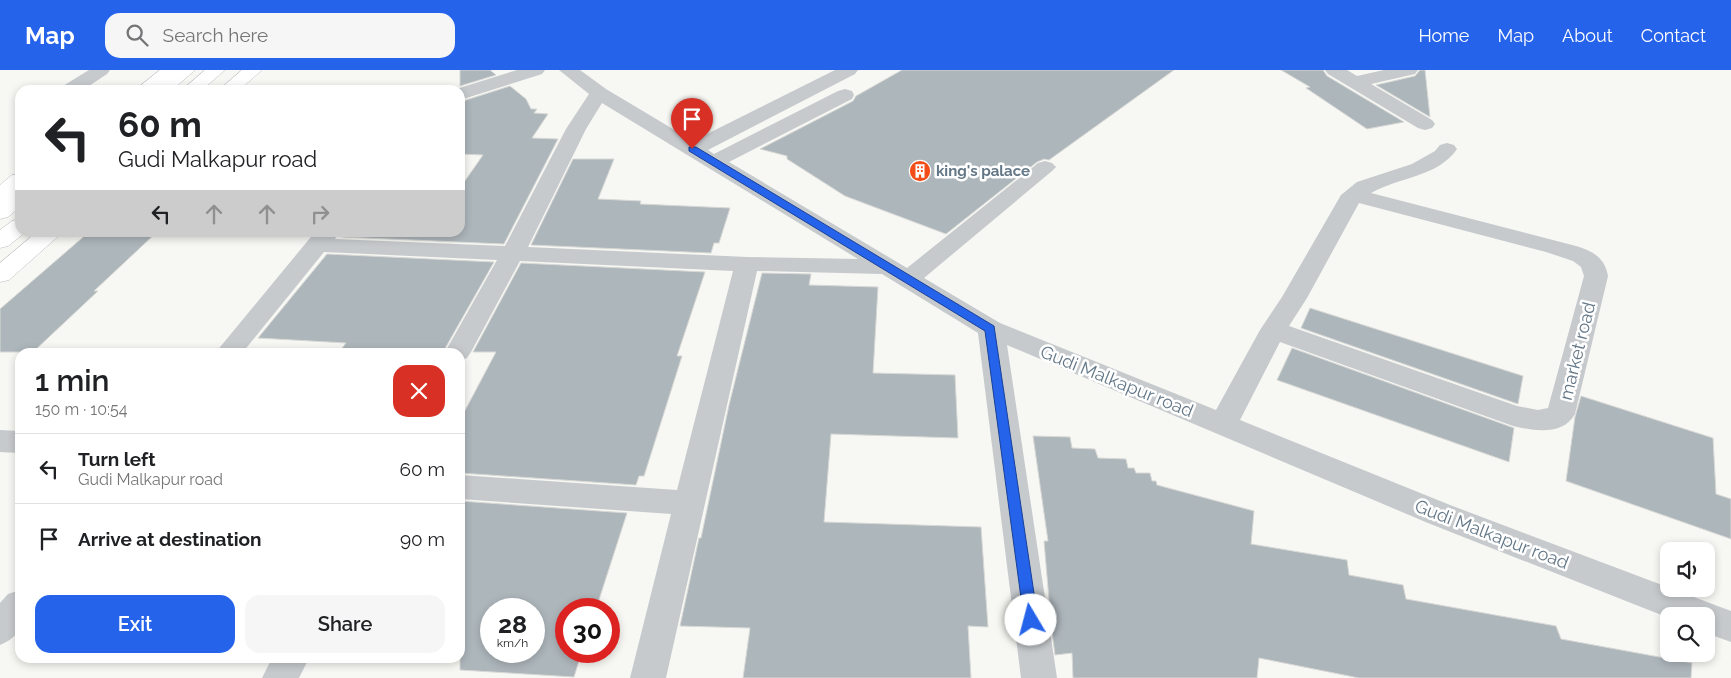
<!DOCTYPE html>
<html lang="en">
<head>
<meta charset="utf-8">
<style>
  :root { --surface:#fff; --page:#f6f6f6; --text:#202124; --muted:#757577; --line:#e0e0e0; --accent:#2563eb }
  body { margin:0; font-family:Raleway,sans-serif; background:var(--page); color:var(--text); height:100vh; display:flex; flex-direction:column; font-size:19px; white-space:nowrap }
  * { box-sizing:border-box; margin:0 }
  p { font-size:16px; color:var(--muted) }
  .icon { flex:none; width:28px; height:28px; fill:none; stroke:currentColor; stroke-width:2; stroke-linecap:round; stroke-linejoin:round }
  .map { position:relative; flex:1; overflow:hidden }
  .details { position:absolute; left:15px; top:278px; width:450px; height:315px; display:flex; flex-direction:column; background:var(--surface); border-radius:15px; box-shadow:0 2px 8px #0003 }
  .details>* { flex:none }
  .hud { position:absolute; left:15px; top:15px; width:450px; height:152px; border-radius:15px; box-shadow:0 2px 8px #0003; background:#fff; color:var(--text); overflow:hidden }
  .tools { position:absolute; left:1660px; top:472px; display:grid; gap:10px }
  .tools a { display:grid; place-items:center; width:55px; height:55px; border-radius:10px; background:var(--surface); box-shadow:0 2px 8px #0003; font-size:25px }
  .speed { position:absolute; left:480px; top:528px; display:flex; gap:10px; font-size:25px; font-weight:700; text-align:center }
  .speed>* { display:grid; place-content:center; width:65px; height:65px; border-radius:50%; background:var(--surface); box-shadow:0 2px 8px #0003; line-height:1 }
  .speed small { font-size:12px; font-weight:400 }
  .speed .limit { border:8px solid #d22; background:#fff; color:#111 }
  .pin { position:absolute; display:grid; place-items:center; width:42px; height:42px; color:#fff; margin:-51px -21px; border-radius:50% 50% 50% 0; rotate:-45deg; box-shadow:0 0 5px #0007 }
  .pin .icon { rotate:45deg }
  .me { position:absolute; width:55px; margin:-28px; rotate:352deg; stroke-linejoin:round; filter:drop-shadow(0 0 4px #0008) }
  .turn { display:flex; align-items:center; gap:18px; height:105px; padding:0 20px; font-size:22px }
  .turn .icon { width:65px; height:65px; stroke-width:2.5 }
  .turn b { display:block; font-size:35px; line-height:42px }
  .lanes { display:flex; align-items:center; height:48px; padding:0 20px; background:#0003; justify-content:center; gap:25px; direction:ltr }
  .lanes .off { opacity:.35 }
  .round { display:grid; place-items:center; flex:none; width:52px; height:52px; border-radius:15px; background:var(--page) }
  .headline { display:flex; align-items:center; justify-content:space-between; height:85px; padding:0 20px }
  h1 { font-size:30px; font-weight:600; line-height:38px }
  .action { display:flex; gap:10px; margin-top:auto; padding:10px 20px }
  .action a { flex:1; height:58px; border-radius:15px; background:var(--accent); color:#fff; font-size:20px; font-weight:600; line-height:58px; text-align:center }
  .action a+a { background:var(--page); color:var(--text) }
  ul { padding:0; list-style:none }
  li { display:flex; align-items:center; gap:15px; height:70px; padding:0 20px; border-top:1px solid var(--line) }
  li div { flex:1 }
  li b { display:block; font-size:19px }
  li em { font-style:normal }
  header { display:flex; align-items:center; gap:30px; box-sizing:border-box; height:70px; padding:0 25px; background:var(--accent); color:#fff }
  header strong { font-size:24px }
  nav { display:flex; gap:28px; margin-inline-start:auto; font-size:18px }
  .search { width:350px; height:45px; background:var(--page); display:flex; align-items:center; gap:12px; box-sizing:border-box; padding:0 18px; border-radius:15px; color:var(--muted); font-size:19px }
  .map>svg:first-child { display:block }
  .building { fill:#adb6bb; stroke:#d8d9d6; fill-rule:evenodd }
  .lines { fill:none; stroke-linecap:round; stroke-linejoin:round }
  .major-casing { stroke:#b9bdc1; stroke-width:1 }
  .highway-casing { stroke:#b8bcbf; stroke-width:1 }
  .minor { fill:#c6cacd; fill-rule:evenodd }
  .major { fill:#fff; fill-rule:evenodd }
  .highway { fill:#fff; fill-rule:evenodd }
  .route { fill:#2563eb; stroke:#184099 }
  .labels { text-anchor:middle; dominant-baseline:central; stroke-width:5; stroke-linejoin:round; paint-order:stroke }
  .far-poi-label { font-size:15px; font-weight:bold; fill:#637787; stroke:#fff; text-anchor:start }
  .street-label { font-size:18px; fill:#637787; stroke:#fff }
</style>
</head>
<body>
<header>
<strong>Map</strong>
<div class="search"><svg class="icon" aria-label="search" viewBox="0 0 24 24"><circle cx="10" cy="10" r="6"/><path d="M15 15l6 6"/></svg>Search here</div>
<nav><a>Home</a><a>Map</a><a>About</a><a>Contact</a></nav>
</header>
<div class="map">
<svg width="1731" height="608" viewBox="0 0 1731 608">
  <rect width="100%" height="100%" fill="#f7f7f3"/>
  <g class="building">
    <polygon points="460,0 490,0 496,5 460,16"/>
    <polygon points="902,0 1174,0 1049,90 1044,89 1037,92 946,164 845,126 787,89 787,86 760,79 853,31 856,26"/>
    <polygon points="1281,0 1323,0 1327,6 1404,52 1367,59 1306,18 1310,17"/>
    <polygon points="1420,0 1425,0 1430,47 1376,15 1415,6"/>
    <polygon points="510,16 526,29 531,39 537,39 534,43 548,44 532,68 558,69 504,174 342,167 346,162 460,162 460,118 483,85 460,84 460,32"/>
    <polygon points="573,89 614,89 598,129 641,131 640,134 730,138 719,173 714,173 711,183 531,175"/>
    <polygon points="89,162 157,162 94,221 98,221 33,282 0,282 0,239"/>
    <polygon points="327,184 494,192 443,282 339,282 346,273 258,268"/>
    <polygon points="521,193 705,202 677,286 682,286 644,406 639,406 636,415 460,403 460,350 496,282 473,282"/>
    <polygon points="762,203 811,204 809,215 878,217 873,303 955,305 958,368 831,364 824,452 981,457 988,557 968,556 971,608 743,608 750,558 680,556 699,468 701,468 729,335"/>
    <polygon points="1310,238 1523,306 1518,334 1301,258"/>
    <polygon points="1292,278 1514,358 1509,392 1277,310"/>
    <polygon points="1581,326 1713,368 1716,424 1731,429 1731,469 1566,411 1575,347"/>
    <polygon points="1033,366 1070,367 1072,378 1095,379 1098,388 1126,389 1128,398 1134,398 1136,403 1150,403 1152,411 1156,411 1157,415 1254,441 1251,474 1347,490 1349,505 1403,515 1406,529 1556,556 1561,569 1692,593 1691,608 1359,608 1259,588 1257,608 1073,608 1072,583 1055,585 1051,553 1044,471 1048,471"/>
    <path d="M 460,431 L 627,443 L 596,539 L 566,539 L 566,581 L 582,581 L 574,607 L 460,600 ZM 491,539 L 534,539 L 534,581 L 491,581 Z"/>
  </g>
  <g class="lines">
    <g class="major-casing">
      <g id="major">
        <polygon points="160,0 181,0 156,20 135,20"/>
        <polygon points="242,0 262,0 239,20 219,20"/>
        <polygon points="20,104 20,120 8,130 0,132 0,115 12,105"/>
        <polygon points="37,162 63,162 9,210 0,212 0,193"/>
      </g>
    </g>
    <g class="highway-casing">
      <g id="highway">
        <polygon points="175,0 195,0 172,20 151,20"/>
        <polygon points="205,0 225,0 202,20 182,20"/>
        <polygon points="20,119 20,137 8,147 0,149 0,131 12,121"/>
        <polygon points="20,149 20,162 26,162 8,176 0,178 0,160 12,151"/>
      </g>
    </g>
    <g class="minor">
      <polygon points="89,0 110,0 107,4 83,20 61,20 63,16"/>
      <polygon points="517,0 545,0 542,4 460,30 460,20 453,20"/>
      <path d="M 559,0 L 580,0 L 606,19 L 693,71 L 835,0 L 858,0 L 855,4 L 708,80 L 714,84 L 838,21 L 845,19 L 852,21 L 854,25 L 852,29 L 729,92 L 907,198 L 1038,93 L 1045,91 L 1052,93 L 1056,97 L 1052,101 L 924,208 L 1000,253 L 1216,340 L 1260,260 L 1282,227 L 1341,125 L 1357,112 L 1412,94 L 1435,81 L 1440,75 L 1447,73 L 1454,75 L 1457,79 C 1438,107 1399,107 1371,123 L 1576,176 C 1593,181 1605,188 1608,206 L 1575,344 C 1563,366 1534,361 1513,356 L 1280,272 L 1240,350 L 1450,435 L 1731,541 L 1731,572 L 1706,563 L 1706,546 L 1669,548 L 1428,453 L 1007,275 L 1057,608 L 1021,608 L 978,263 L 882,204 L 757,201 L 666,608 L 630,608 L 671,444 L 460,429 L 460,405 L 677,420 L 733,201 L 520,191 L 471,282 L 467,288 L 460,290 L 460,282 L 445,282 L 497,190 L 324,182 L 243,282 L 216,282 L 315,162 L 339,162 L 335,169 L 505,176 L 566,59 L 589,24 ZM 602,33 L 858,189 L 747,187 L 528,177 L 586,59 ZM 1359,133 L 1546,182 L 1573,191 L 1581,197 L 1584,206 L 1548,338 L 1538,340 L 1517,336 L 1289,256 L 1307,228 Z"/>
      <polygon points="1325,0 1347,0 1357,6 1384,0 1418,0 1415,4 1371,14 1432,50 1435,54 1432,58 1425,60 1418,58 1328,4"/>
      <polygon points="0,360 20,361 20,383 0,382"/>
      <path d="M 20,520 C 20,546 28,564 0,575 L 0,533 L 8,524 Z"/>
      <polygon points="272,588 309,588 299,608 262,608"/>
    </g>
    <use href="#major" class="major"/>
    <use href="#highway" class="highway"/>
  </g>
  <polygon class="route" points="689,77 696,77 994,256 1038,550 1036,554 1031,556 1026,554 1024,550 985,261 689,81"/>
  <defs>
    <g id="building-disc" transform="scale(1.125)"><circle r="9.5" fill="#f34e18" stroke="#fff"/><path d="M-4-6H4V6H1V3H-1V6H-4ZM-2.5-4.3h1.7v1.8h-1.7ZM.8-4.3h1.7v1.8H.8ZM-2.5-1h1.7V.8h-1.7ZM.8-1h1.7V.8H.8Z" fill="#fff"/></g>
  </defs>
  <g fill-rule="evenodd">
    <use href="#building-disc" x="920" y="101"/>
  </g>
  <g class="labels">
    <g class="far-poi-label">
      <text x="936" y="101">king's palace</text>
    </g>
    <g class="street-label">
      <text transform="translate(1577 281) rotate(-76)">market road</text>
      <text transform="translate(1117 311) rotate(22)">Gudi Malkapur road</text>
      <text transform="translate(1492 464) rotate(21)">Gudi Malkapur road</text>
    </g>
  </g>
</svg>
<div class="tools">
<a><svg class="icon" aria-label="sound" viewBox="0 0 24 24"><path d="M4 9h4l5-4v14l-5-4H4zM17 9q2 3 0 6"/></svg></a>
<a><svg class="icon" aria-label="search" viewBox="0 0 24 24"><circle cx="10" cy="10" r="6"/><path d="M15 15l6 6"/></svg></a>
</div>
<div class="speed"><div>28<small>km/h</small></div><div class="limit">30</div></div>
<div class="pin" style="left:692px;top:79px;background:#d93025"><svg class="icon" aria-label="arrive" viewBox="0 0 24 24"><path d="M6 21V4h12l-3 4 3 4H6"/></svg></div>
<svg class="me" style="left:1031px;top:550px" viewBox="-20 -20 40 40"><circle r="19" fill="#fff"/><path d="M0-13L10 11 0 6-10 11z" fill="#2563eb"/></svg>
<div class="hud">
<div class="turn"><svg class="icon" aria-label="left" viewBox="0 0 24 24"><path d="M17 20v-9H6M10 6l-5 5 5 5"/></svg><div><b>60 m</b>Gudi Malkapur road</div></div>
<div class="lanes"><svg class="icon" aria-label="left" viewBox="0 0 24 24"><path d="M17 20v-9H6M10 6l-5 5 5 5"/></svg><svg class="icon off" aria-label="ahead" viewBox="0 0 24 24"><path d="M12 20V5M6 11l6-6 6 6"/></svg><svg class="icon off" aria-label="ahead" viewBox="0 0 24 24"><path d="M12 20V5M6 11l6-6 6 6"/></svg><svg class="icon off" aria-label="right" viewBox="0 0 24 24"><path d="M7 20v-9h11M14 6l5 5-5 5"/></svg></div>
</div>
<section class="details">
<div class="headline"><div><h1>1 min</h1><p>150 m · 10:54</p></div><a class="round" style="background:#d93025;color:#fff"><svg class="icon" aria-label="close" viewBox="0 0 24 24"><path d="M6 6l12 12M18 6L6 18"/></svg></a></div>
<ul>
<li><svg class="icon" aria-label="left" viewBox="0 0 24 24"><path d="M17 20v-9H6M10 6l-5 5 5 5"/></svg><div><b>Turn left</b><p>Gudi Malkapur road</p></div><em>60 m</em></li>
<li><svg class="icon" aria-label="arrive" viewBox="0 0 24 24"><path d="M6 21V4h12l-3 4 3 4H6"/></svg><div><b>Arrive at destination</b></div><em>90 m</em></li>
</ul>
<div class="action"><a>Exit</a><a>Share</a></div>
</section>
</div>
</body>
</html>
